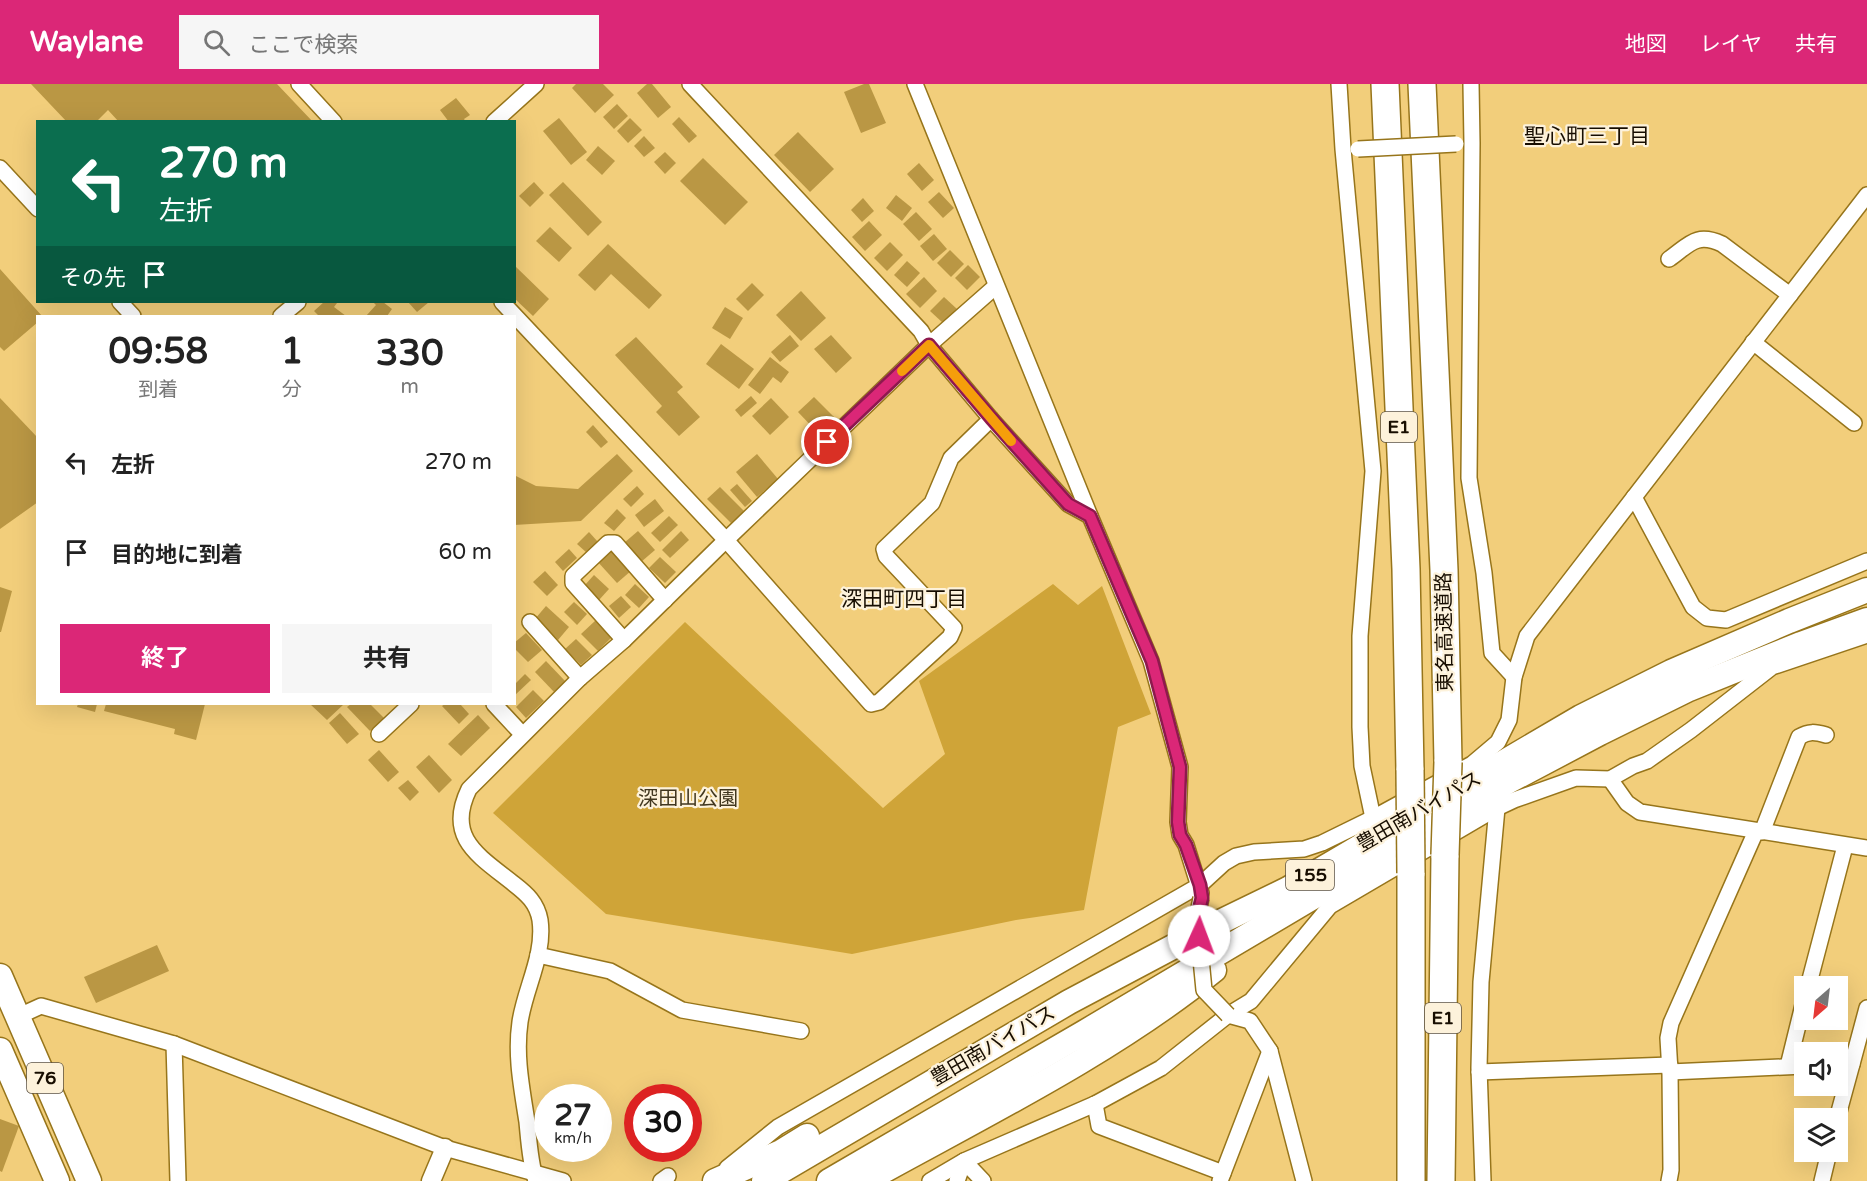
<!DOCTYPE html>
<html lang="ja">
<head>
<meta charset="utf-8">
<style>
  :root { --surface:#fff; --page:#f6f6f6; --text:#222; --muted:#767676; --accent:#db2777 }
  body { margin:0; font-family:"Varela Round","Noto Sans JP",sans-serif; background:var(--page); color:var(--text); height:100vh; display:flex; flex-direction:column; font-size:22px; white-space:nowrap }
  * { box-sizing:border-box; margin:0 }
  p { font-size:20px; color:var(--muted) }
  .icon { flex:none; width:33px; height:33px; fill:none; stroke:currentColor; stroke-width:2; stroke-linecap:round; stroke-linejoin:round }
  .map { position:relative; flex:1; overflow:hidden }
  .side { position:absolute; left:36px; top:231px; width:480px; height:390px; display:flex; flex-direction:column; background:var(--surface); border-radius:0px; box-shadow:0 6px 24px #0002 }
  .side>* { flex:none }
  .hud { position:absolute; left:36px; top:36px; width:480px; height:183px; border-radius:0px; box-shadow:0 6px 24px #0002; background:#0b6e4f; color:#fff; overflow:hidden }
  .needle { width:39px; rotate:208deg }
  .tools { position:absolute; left:1794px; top:892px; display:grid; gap:12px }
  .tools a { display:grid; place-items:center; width:54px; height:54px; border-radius:0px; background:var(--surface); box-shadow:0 6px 24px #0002; font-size:30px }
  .speed { position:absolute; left:534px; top:1000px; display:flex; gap:12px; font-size:30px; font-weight:700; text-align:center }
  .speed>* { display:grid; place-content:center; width:78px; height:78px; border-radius:50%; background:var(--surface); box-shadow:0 6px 24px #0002; line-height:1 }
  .speed small { font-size:15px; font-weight:400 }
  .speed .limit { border:9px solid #d22; background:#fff; color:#111 }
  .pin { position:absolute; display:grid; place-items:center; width:51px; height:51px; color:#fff; margin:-26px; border:3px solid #fff; border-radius:50%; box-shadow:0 2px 6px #0007 }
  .me { position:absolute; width:66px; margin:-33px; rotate:2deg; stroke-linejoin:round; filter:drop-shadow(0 0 4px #0008) }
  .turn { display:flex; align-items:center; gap:21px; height:126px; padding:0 24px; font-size:27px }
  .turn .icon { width:78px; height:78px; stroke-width:2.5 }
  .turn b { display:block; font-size:42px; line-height:51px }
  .then { display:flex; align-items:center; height:57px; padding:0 24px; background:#0003; gap:12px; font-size:22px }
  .eta { display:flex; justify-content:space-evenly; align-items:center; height:102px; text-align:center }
  .eta b { font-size:36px; font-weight:700; line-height:42px }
  .button { display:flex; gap:12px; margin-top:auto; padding:12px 24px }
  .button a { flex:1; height:69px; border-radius:0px; background:var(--accent); color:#fff; font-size:24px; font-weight:700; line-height:69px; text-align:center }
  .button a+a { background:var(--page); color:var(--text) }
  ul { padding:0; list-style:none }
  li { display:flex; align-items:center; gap:18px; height:90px; padding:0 24px }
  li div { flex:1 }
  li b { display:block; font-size:22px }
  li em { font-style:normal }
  header { display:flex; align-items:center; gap:36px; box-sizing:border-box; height:84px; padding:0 30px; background:var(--accent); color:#fff }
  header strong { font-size:28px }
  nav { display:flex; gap:33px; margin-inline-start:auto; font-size:21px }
  .search { width:420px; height:54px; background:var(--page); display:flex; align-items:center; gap:15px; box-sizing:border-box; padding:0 21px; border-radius:0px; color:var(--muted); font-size:22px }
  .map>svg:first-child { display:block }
  .green { fill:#cfa438 }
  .building { fill:#ba9744 }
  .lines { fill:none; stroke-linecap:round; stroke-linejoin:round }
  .minor-casing { stroke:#97751b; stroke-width:18 }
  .tertiary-casing { stroke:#97751b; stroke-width:21 }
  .primary-casing { stroke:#97751b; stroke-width:27 }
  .trunk-casing { stroke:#97751b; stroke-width:27 }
  .motorway-casing { stroke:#97751b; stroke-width:30 }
  .minor { stroke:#fff; stroke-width:15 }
  .tertiary { stroke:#fff; stroke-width:18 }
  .primary { stroke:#fff; stroke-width:24 }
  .trunk { stroke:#fff; stroke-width:24 }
  .motorway { stroke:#fff; stroke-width:27 }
  .minor-bridge-casing { stroke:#97751b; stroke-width:18; stroke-linecap:butt }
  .motorway-bridge-casing { stroke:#97751b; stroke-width:30; stroke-linecap:butt }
  .minor-bridge { stroke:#fff; stroke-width:15 }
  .motorway-bridge { stroke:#fff; stroke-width:27 }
  .route-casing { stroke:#8e194d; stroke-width:15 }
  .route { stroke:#db2777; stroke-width:10 }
  .slow { stroke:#f59e0b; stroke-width:10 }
  .labels { text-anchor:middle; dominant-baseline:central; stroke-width:4.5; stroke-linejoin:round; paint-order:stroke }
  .shield { fill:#fdf2db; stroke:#5c5242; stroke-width:1.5 }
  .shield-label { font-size:18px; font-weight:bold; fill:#170d00 }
  .street-label { font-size:20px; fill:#170d00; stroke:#fdf2db }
  .park-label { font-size:20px; fill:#41371f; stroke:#fdf2db }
  .neighbourhood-label { font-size:21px; fill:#170d00; stroke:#fdf2db }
</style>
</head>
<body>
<header>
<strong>Waylane</strong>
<div class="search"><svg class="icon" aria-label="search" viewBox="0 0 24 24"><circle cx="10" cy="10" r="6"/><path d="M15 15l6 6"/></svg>ここで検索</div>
<nav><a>地図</a><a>レイヤ</a><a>共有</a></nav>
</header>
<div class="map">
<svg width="1867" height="1097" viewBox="0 0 1867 1097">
  <rect width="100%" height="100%" fill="#f2ce7b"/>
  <polygon class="green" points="1053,500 1078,521 1102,502 1151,630 1118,643 1084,826 1016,836 852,870 606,830 493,729 685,538 883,724 945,670 919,597"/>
  <g class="building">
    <polygon points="31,0 277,0 313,38 119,38 108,26 96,38 67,38"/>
    <polygon points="576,0 603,0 614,11 595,29 572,4"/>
    <polygon points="647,0 652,0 671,23 658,34 637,9"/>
    <polygon points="864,0 869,0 886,39 861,49 844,8"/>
    <polygon points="456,14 470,31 464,35 466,38 449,38 440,26"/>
    <polygon points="617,20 628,32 614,45 603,33"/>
    <polygon points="679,33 697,52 689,59 672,40"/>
    <polygon points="559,34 587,68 571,81 543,47"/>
    <polygon points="630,34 642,46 628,59 617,47"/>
    <polygon points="798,48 834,85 810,108 774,71"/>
    <polygon points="644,52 655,64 644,73 634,62"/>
    <polygon points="598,62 615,77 602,91 586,76"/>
    <polygon points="665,68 676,79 665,90 654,78"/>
    <polygon points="703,74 748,118 725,141 680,97"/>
    <polygon points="919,79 934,96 922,107 907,90"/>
    <polygon points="534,98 544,109 530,123 519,112"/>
    <polygon points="563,98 602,138 588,152 549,111"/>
    <polygon points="939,108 954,124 943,134 928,118"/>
    <polygon points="896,111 912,124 902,137 886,124"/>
    <polygon points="863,114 874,127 862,138 851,126"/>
    <polygon points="916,128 932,145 919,157 903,140"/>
    <polygon points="869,137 882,151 865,167 852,153"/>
    <polygon points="550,143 572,164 559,178 536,157"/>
    <polygon points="934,150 947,165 933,177 920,162"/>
    <polygon points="890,158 903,171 887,187 874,174"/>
    <polygon points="608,160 662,211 649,225 611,190 595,207 578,191"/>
    <polygon points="950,166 964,180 951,193 937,179"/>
    <polygon points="907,177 920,189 907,203 894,191"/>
    <polygon points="514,181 549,215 533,232 514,214"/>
    <polygon points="968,181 980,193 967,206 955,194"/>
    <polygon points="0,185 42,232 38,232 38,238 4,267 0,263"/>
    <polygon points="924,193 937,207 920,224 906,210"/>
    <polygon points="752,199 764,211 748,227 736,215"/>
    <polygon points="801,207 826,234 801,257 776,231"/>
    <polygon points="944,213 957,225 943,239 930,227"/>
    <polygon points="324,218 335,218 337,219 334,223 346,232 319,232 314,227"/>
    <polygon points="373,218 383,218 392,225 387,232 366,232 376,221"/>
    <polygon points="408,218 429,218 417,228"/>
    <polygon points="725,223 743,234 730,255 712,244"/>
    <polygon points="790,251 799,262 780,278 771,268"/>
    <polygon points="831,251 852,274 836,289 814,265"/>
    <polygon points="636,253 683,303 677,308 700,333 679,352 656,328 662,322 615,271"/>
    <polygon points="721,260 754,285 739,305 706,280"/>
    <polygon points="770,273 789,288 781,299 773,293 760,310 748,301"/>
    <polygon points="751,312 757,319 741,333 735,326"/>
    <polygon points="814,313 834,333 818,349 798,328"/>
    <polygon points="0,314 38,354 38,418 0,445"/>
    <polygon points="771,314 789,333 770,351 752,332"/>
    <polygon points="593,341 608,358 601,364 586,348"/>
    <polygon points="617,370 633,387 581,437 514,441 514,391 536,402 578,405"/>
    <polygon points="757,370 778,395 757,413 736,388"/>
    <polygon points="737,400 752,417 745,423 730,406"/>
    <polygon points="637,402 644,410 631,423 623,415"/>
    <polygon points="720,403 744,427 731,439 707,415"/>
    <polygon points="655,415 664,427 644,443 635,431"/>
    <polygon points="617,425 626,434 614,447 604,439"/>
    <polygon points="669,432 678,441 660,458 651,449"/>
    <polygon points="638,447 655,466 641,478 624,459"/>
    <polygon points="681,447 689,456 670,474 662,466"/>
    <polygon points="589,448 598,458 587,469 577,460"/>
    <polygon points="611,464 632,486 617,499 597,477"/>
    <polygon points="569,465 577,474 563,487 555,478"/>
    <polygon points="660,473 676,488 665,499 649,484"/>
    <polygon points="545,487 558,501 547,512 533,498"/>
    <polygon points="594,491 609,505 599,516 584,502"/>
    <polygon points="635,500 649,513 639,524 625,511"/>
    <polygon points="0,503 12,507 1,548 0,548"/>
    <polygon points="621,512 631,523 619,534 609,522"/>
    <polygon points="574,518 587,530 577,541 564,528"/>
    <polygon points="546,522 569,543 558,556 535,535"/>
    <polygon points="596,536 612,553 598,567 581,550"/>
    <polygon points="526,549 542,566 528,578 514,564 514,559"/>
    <polygon points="576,555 592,571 581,581 565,565"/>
    <polygon points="546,577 566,598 555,609 535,588"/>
    <polygon points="525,590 531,596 514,612 514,601"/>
    <polygon points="533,606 544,617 526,634 516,623"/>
    <polygon points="78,620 97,620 95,628 77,623"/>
    <polygon points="106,620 205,620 196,656 174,650 175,645 104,627"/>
    <polygon points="310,620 344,620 327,636"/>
    <polygon points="351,620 370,620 384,634 370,647 347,623"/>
    <polygon points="445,620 460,620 469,630 459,640 442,622"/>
    <polygon points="340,629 359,650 347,660 329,639"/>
    <polygon points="478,631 490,644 461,672 448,660"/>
    <polygon points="379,666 399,688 388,698 368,676"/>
    <polygon points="429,671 452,696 439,709 416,683"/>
    <polygon points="408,696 419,708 410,717 398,704"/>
    <polygon points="157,861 169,887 96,919 84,893"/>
    <polygon points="0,1035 19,1042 2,1088 0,1087"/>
  </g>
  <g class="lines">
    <g class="minor-casing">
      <g id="minor">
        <polyline points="299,0 334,38"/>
        <polyline points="690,0 921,247 929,261 991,335 1068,420 1090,432"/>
        <polyline points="915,0 1090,432 1151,577 1180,683 1178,738 1180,751 1186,761 1201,809"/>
        <polyline points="1339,0 1343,65 1373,387 1360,552 1360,643 1362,682 1373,734"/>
        <polyline points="1471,0 1472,59 1469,394 1484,489 1492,569 1514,593"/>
        <polyline points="494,38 536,0"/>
        <polyline points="0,84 38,125"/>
        <path d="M 1669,175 C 1689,161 1696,148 1722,160 L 1790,211"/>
        <polyline points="120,218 133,232"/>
        <polyline points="502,218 726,456 871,620 879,618 950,553 954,544 886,472 884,465 932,419 951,374 991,335"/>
        <polyline points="281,232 298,218"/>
        <polyline points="1753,258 1854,339"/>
        <polyline points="1634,413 1693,523 1707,534 1726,536 1867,477"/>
        <polyline points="530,538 580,594"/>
        <polyline points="624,556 573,499 573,492 608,459 615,459 665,516"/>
        <polyline points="494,620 522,650"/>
        <polyline points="379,650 411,620"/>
        <polyline points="1610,695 1627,719 1640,728 1867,764"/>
        <path d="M 1762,748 L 1799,653 C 1809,647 1815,648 1826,651"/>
        <polyline points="538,871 610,887 682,926 801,947"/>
        <polyline points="1808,903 1845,762"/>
        <polyline points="1228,931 1250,937 1270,967 1304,1097"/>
        <polyline points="19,932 41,922 174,960 445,1064 563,1097"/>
        <polyline points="174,960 178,1097"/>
        <polyline points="1838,981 1852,980 1867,924"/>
        <polyline points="1788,982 1804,917"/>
        <polyline points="1479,988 1670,981"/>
        <polyline points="1670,988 1804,982"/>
        <polyline points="1095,1020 1099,1042 1223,1089"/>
        <polyline points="1837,1035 1852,980"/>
        <polyline points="727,1084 778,1043 1200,801 1224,779 1236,772 1254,768 1304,765 1322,759 1373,734 1472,680 1498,658 1509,636 1514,593 1527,552 1867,111"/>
        <path d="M 536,1097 C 530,1078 529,1058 527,1038 C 522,1005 515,972 520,938 C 525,904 545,871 540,836 C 537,819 527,810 514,800 C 479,772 445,754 469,705 L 580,594 L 624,556 L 726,456 L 929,261 L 996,202"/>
        <polyline points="661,1097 668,1092"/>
        <polyline points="930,1097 964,1077 1095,1020 1161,984 1228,931 1251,917 1330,822 1497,724 1514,716 1576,694 1610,695 1633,682 1647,677 1691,646 1772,583 1867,551"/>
        <polyline points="957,1097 964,1077 983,1097"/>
        <polyline points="1220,1097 1270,967"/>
        <polyline points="1483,1097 1479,984 1481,898 1497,724"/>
        <polyline points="1669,1097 1671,1086 1670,988 1668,954 1671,939 1756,747"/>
        <polyline points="1822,1097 1829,1068"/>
      </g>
    </g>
    <g class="tertiary-casing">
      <polyline id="tertiary" points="431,1097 445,1064"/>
    </g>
    <g class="primary-casing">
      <g id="primary">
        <polyline points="0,892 89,1097"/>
        <polyline points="0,966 57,1097"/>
      </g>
    </g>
    <g class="trunk-casing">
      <g id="trunk">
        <polyline points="715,1097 781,1068 807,1052"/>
        <polyline points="764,1097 1069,918 1216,840 1288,805 1581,633 1671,588 1789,537 1867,506"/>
        <polyline points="829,1097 1085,948 1509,697 1600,649 1689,605 1801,560 1867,536"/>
        <path d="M 865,1097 C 982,1032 1110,970 1214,886"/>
      </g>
    </g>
    <g class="motorway-casing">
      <g id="motorway">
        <polyline points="1385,0 1406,485 1410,686"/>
        <polyline points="1422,0 1444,486 1448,678"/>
        <polyline points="1411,1097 1411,789"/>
        <polyline points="1441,1097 1445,771"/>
      </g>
    </g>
    <use href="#minor" class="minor"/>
    <use href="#tertiary" class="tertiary"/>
    <use href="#primary" class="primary"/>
    <use href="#trunk" class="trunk"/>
    <use href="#motorway" class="motorway"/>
    <g class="minor-bridge-casing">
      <g id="minor-bridge">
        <polyline points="1358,65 1456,60"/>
        <polyline points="1201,814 1197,834 1204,906 1228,931"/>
      </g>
    </g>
    <g class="motorway-bridge-casing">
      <g id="motorway-bridge">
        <polyline points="1410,686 1411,789"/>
        <polyline points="1445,771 1448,678"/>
      </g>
    </g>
    <use href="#minor-bridge" class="minor-bridge"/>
    <use href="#motorway-bridge" class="motorway-bridge"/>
  </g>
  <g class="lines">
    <g class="route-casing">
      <polyline id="route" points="827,358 929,261 991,334 1068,420 1090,432 1152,577 1180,683 1178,738 1180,751 1186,761 1200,801 1202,814 1197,834 1199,852"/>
    </g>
    <use href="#route" class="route"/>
    <polyline class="slow" points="902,287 929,261 1011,357"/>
  </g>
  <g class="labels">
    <g class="shield">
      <rect x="1381" y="328" width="36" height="30" rx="4.5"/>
      <rect x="1286" y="776" width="48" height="30" rx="4.5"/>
      <rect x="1425" y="919" width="36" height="30" rx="4.5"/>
      <rect x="27" y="979" width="36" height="30" rx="4.5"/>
    </g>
    <g class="shield-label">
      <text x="1399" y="343">E1</text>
      <text x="1310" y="791">155</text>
      <text x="1443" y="934">E1</text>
      <text x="45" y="994">76</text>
    </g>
    <g class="street-label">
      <text transform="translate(1445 548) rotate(-91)">東名高速道路</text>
      <text transform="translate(1419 728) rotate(-30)">豊田南バイパス</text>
      <text transform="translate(993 962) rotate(-30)">豊田南バイパス</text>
    </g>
    <g class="park-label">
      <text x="688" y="715">深田山公園</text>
    </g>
    <g class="neighbourhood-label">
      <text x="1587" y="52">聖心町三丁目</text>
      <text x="904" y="515">深田町四丁目</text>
    </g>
  </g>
</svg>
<div class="tools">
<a><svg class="needle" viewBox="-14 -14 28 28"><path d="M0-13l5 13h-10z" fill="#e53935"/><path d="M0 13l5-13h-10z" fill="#767676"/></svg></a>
<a><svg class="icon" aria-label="sound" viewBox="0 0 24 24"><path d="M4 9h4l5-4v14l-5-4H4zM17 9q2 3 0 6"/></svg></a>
<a><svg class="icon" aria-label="layers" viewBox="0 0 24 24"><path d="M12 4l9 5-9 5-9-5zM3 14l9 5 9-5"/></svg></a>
</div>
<div class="speed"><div>27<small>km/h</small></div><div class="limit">30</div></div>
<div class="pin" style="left:827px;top:358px;background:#d93025"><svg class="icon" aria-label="arrive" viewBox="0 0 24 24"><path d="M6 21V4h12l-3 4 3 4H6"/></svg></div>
<svg class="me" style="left:1199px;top:852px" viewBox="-20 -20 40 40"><circle r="19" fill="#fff"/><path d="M0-13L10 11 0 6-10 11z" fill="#db2777"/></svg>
<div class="hud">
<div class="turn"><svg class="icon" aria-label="left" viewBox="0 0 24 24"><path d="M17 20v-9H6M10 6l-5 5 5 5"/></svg><div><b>270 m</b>左折</div></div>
<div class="then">その先<svg class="icon" aria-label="arrive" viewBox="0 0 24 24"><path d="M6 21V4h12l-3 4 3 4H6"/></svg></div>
</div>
<section class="side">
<div class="eta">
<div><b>09:58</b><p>到着</p></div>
<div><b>1</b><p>分</p></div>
<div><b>330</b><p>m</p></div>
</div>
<ul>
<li><svg class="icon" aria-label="left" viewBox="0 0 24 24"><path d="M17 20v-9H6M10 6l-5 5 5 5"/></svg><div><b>左折</b></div><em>270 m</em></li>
<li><svg class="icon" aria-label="arrive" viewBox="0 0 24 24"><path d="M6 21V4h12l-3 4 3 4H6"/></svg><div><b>目的地に到着</b></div><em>60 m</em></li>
</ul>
<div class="button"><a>終了</a><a>共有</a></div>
</section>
</div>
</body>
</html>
